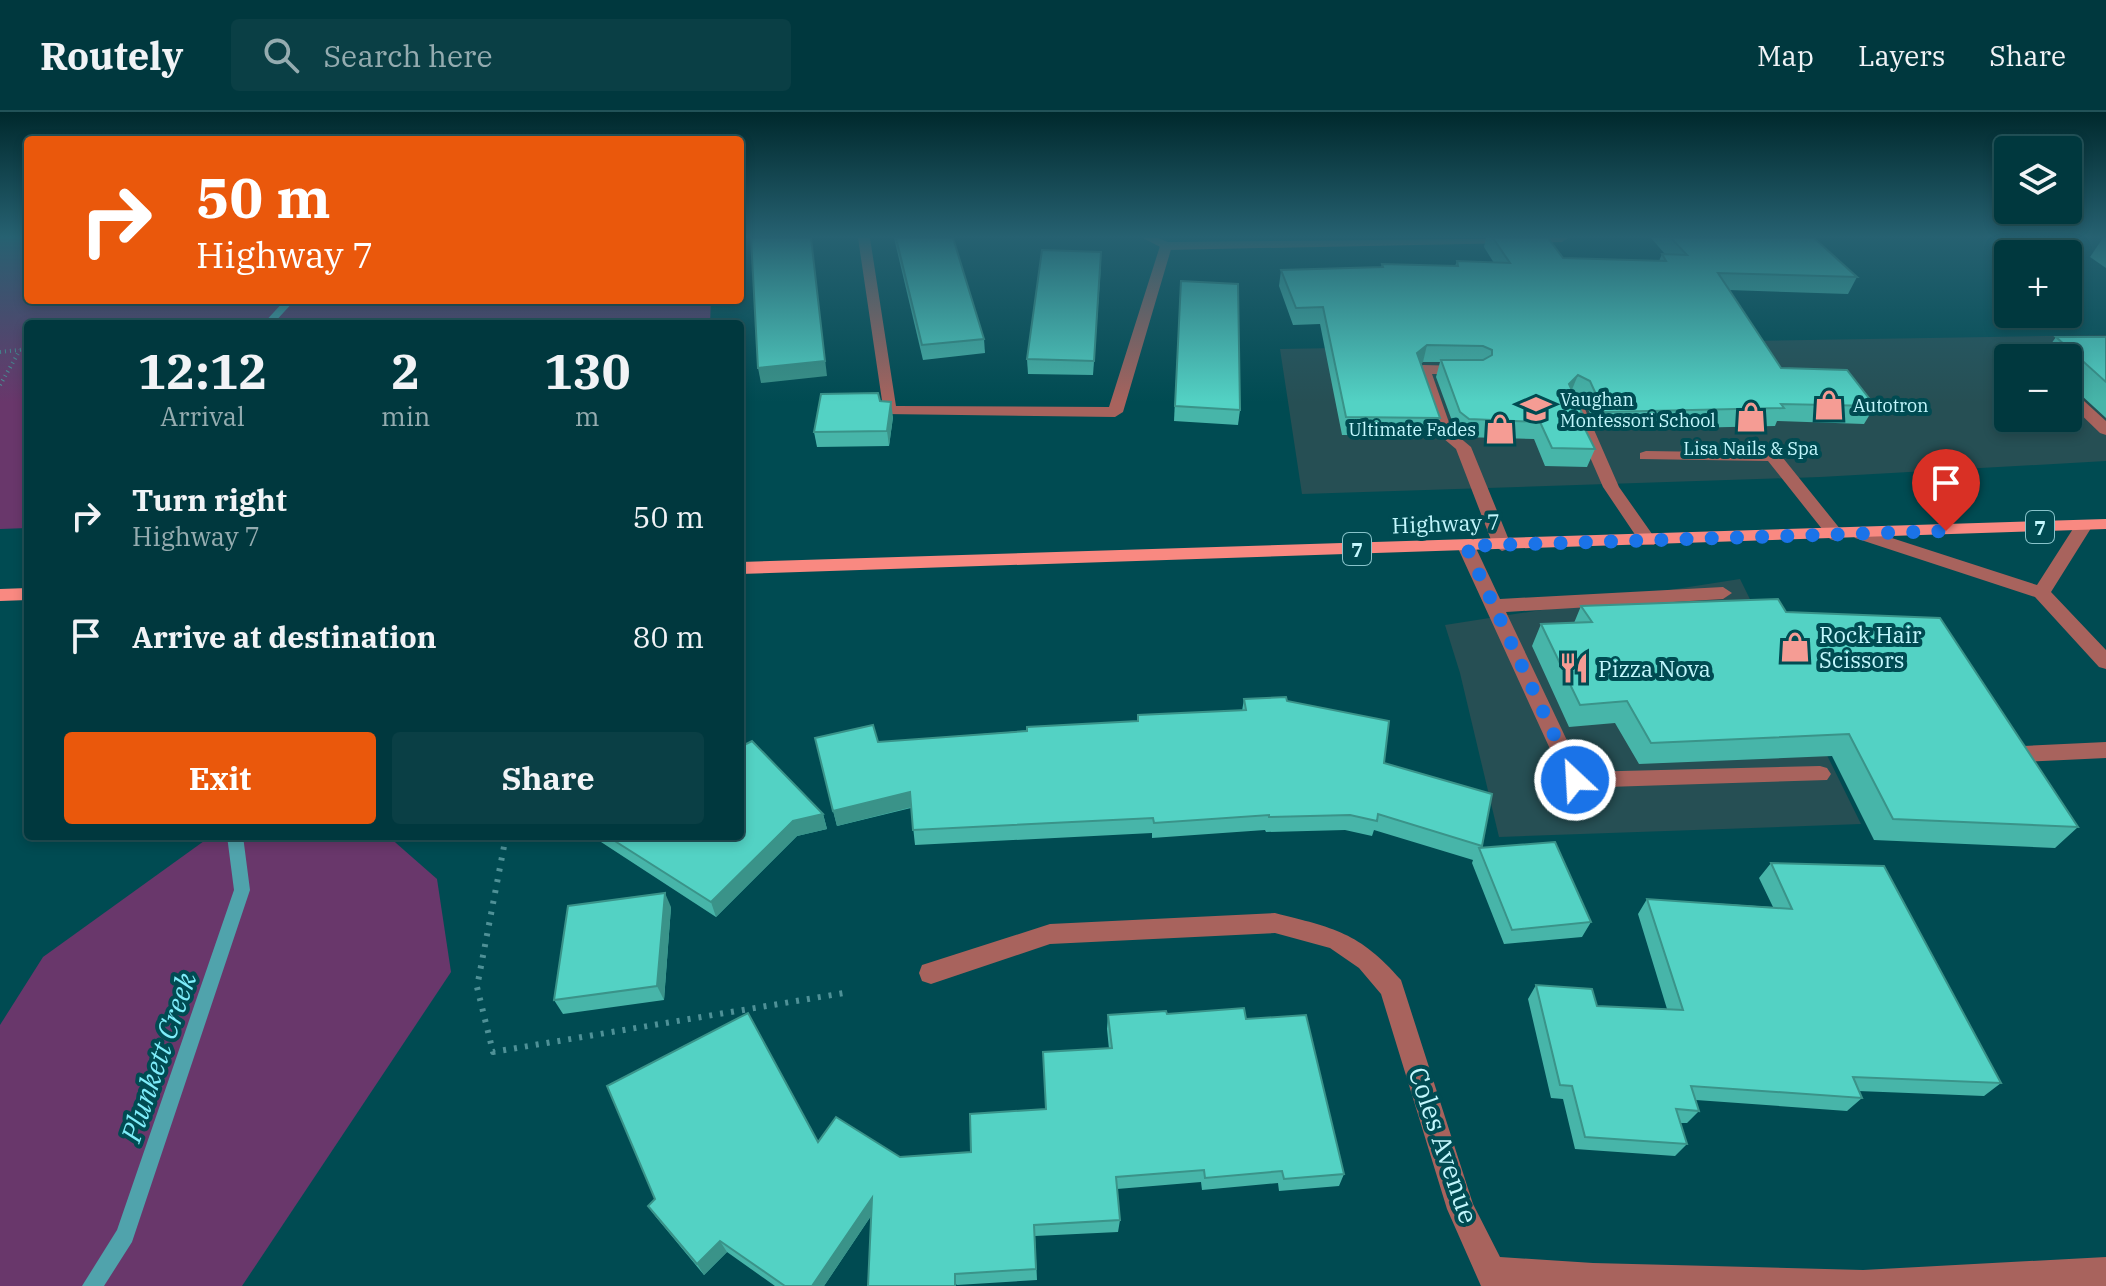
<!DOCTYPE html>
<html lang="en">
<head>
<meta charset="utf-8">
<style>
  :root { --surface:#00383e; --page:#0a3f45; --text:#f1f3f6; --muted:#95acb0; --line:#225258; --accent:#ea580c }
  body { margin:0; font-family:"IBM Plex Serif",serif; background:var(--page); color:var(--text); height:100vh; display:flex; flex-direction:column; font-size:30px; white-space:nowrap }
  * { box-sizing:border-box; margin:0 }
  p { font-size:26px; color:var(--muted) }
  .icon { flex:none; width:44px; height:44px; fill:none; stroke:currentColor; stroke-width:2; stroke-linecap:round; stroke-linejoin:round }
  .map { position:relative; flex:1; overflow:hidden }
  .sheet { position:absolute; left:24px; top:208px; width:720px; height:520px; display:flex; flex-direction:column; background:var(--surface); border-radius:8px; box-shadow:0 4px 12px #0003,0 0 0 2px var(--line) }
  .sheet>* { flex:none }
  .banner { position:absolute; left:24px; top:24px; width:720px; height:168px; border-radius:8px; box-shadow:0 4px 12px #0003,0 0 0 2px var(--line); background:#ea580c; color:#fff; overflow:hidden }
  .fabs { position:absolute; left:1994px; top:24px; display:grid; gap:16px }
  .fabs a { display:grid; place-items:center; width:88px; height:88px; border-radius:8px; background:var(--surface); box-shadow:0 4px 12px #0003,0 0 0 2px var(--line); font-size:40px }
  .pin { position:absolute; display:grid; place-items:center; width:68px; height:68px; color:#fff; margin:-82px -34px; border-radius:50% 50% 50% 0; rotate:-45deg; box-shadow:0 0 8px #0007 }
  .pin .icon { rotate:45deg }
  .me { position:absolute; width:88px; margin:-44px; rotate:335deg; stroke-linejoin:round; filter:drop-shadow(0 0 6px #0008) }
  .turn { display:flex; align-items:center; gap:28px; height:168px; padding:0 40px; font-size:36px }
  .turn .icon { width:104px; height:104px; stroke-width:2.5 }
  .turn b { display:block; font-size:56px; line-height:68px }
  .eta { display:flex; justify-content:space-evenly; align-items:center; height:136px; text-align:center }
  .eta b { font-size:48px; font-weight:700; line-height:56px }
  .primary-button { display:flex; gap:16px; margin-top:auto; padding:16px 40px }
  .primary-button a { flex:1; height:92px; border-radius:8px; background:var(--accent); color:#fff; font-size:32px; font-weight:700; line-height:92px; text-align:center }
  .primary-button a+a { background:var(--page); color:var(--text) }
  ul { padding:0; list-style:none }
  li { display:flex; align-items:center; gap:24px; height:120px; padding:0 40px }
  li div { flex:1 }
  li b { display:block; font-size:30px }
  li em { font-style:normal }
  header { display:flex; align-items:center; gap:48px; box-sizing:border-box; height:112px; padding:0 40px; background:var(--surface); border-bottom:2px solid var(--line) }
  header strong { font-size:38px }
  nav { display:flex; gap:44px; margin-inline-start:auto; font-size:28px }
  .search { width:560px; height:72px; background:var(--page); display:flex; align-items:center; gap:20px; box-sizing:border-box; padding:0 28px; border-radius:8px; color:var(--muted); font-size:30px }
  .map>svg:first-child { display:block }
  .built { fill:#264f54; fill-rule:evenodd }
  .green { fill:#69376b }
  .lines { fill:none; stroke-linecap:round; stroke-linejoin:round }
  .stream { fill:#50a3ac; fill-rule:evenodd }
  .path-far1 { stroke:#4f9197; stroke-width:4; stroke-dasharray:1 4; stroke-linecap:butt }
  .path { stroke:#4f9197; stroke-width:6; stroke-dasharray:3 8; stroke-linecap:butt }
  .service { fill:#a8635d; fill-rule:evenodd }
  .minor { fill:#a8635d; fill-rule:evenodd }
  .primary { fill:#f98981; fill-rule:evenodd }
  .wall { fill:#47b5a9 }
  .shaded-wall { fill:#3a9389 }
  .building { fill:#53d2c4; stroke:#3a9389; stroke-width:2 }
  .route { stroke:#1a73e8; stroke-width:14; stroke-dasharray:0 25.2 }
  .labels { text-anchor:middle; dominant-baseline:central; stroke-width:8; stroke-linejoin:round; paint-order:stroke }
  .far-poi-label { font-size:18px; fill:#c2f7fd; stroke:#004b52; text-anchor:start }
  .shield { fill:#004b52; stroke:#88c3ca; stroke-width:2 }
  .shield-label { font-size:20px; font-weight:bold; fill:#c2f7fd }
  .street-label { font-size:22px; fill:#c2f7fd; stroke:#004b52 }
  .poi-label { font-size:22px; fill:#c2f7fd; stroke:#004b52; text-anchor:start }
  .near-street-label { font-size:26px; fill:#c2f7fd; stroke:#004b52 }
  .near-water-label { font-size:28px; font-style:italic; fill:#7eedfa; stroke:#004b52 }
</style>
</head>
<body>
<header>
<strong>Routely</strong>
<div class="search"><svg class="icon" aria-label="search" viewBox="0 0 24 24"><circle cx="10" cy="10" r="6"/><path d="M15 15l6 6"/></svg>Search here</div>
<nav><a>Map</a><a>Layers</a><a>Share</a></nav>
</header>
<div class="map">
<svg width="2106" height="1174" viewBox="0 0 2106 1174">
  <rect width="100%" height="100%" fill="#004b52"/>
  <g class="built">
    <path d="M 2106,223 L 2106,349 L 1820,365 L 1302,382 L 1280,237 ZM 2008,246 L 2068,246 L 2068,306 L 2008,306 Z"/>
    <polygon points="1740,467 1861,712 1499,725 1460,561 1445,513"/>
  </g>
  <g class="green">
    <polygon points="0,126 28,126 28,188 711,188 710,212 28,212 28,416 0,417"/>
    <polygon points="211,724 388,724 437,767 451,860 242,1174 0,1174 0,913 43,845"/>
  </g>
  <g class="lines">
    <g class="stream">
      <polygon points="285,188 295,188 273,212 263,212"/>
      <polygon points="227,724 243,724 250,778 132,1130 104,1174 82,1174 117,1118 234,778"/>
    </g>
    <g class="path-far1">
      <polyline points="0,240 28,237"/>
      <polyline points="0,273 20,238"/>
    </g>
    <polyline class="path" points="506,724 477,875 493,940 844,881"/>
    <g class="service">
      <polygon points="858,126 870,126 896,294 1109,295 1160,134 1171,131 1172,134 1123,300 1115,305 884,302"/>
      <polygon points="2027,240 2036,246 2021,246 2022,241"/>
      <polygon points="1423,253 1464,254 1471,258 1464,262 1432,262 1452,319 1471,335 1511,433 1508,437 1502,439 1493,433 1456,337 1437,321 1416,257"/>
      <polygon points="2068,277 2073,279 2106,309 2106,323 2100,321 2068,290"/>
      <polygon points="1573,283 1581,288 1619,375 1657,429 1654,433 1642,433 1603,375 1565,288"/>
      <polygon points="1646,339 1779,341 1845,423 1836,429 1830,427 1768,349 1640,347 1640,341"/>
      <polygon points="2084,408 2093,413 2051,480 2106,538 2106,557 2099,555 2035,485 1855,426 1852,422 1861,416 1867,418 2037,473 2078,409"/>
      <polygon points="1466,428 1475,434 1500,487 1723,475 1732,481 1723,487 1506,500 1582,660 1820,654 1827,656 1831,662 1827,668 1575,676 1567,674 1457,434"/>
      <polygon points="2106,630 2106,646 2024,650 2017,648 2014,642 2017,636 2024,634"/>
    </g>
    <g class="minor">
      <polygon points="1143,126 1158,126 1168,130 1568,126 1562,130 1166,138"/>
      <path d="M 1275,801 C 1334,816 1359,820 1401,868 L 1473,1092 L 1500,1145 L 1593,1151 L 1863,1158 L 2106,1145 L 2106,1174 L 1481,1174 L 1447,1097 L 1381,882 L 1359,856 L 1330,836 L 1275,821 L 1050,832 L 931,872 L 922,869 L 919,861 L 922,853 L 1050,812 Z"/>
    </g>
    <g class="primary">
      <polygon points="2106,407 2106,417 740,462 740,450"/>
      <polygon points="28,476 28,488 0,489 0,477"/>
    </g>
  </g>
  <g class="wall">
    <polygon points="894,126 953,126 984,227 985,241 923,248"/>
    <polygon points="1486,126 1548,126 1563,146 1659,149 1662,142 1665,142 1651,126 1814,126 1857,165 1848,182 1729,178 1781,256 1875,294 1864,312 1777,309 1775,314 1597,318 1584,287 1573,281 1582,301 1580,306 1595,337 1587,355 1545,354 1534,327 1463,325 1455,317 1436,265 1440,250 1423,250 1421,251 1440,306 1436,324 1342,323 1320,212 1293,213 1279,174 1281,158 1381,155 1382,152 1455,154 1457,149 1494,151 1484,135"/>
    <polygon points="2103,126 2106,126 2106,156 2090,145"/>
    <polygon points="1101,154 1093,263 1028,262 1027,247"/>
    <polygon points="1180,183 1240,298 1238,313 1174,309"/>
    <polygon points="2056,225 2106,225 2106,306 2068,271 2068,246 2041,246"/>
    <polygon points="880,289 893,305 889,334 817,335 814,320"/>
    <polygon points="1581,494 1786,500 2078,715 2055,736 1874,728 1832,644 1639,652 1615,611 1569,615 1532,534 1541,512 1574,511"/>
    <polygon points="1244,587 1287,589 1384,651 1482,734 1481,736 1591,810 1582,825 1504,832 1472,751 1473,748 1374,718 1372,724 1345,718 1266,720 1265,718 1152,726 1152,721 915,733 911,696 837,714 815,626 878,630 1137,610 1138,603 1242,599"/>
    <polygon points="823,702 827,717 797,724 716,805 601,730 598,724 740,724"/>
    <polygon points="1771,751 2001,971 1984,984 1858,979 1862,986 1847,999 1696,988 1699,999 1687,1011 1680,1011 1687,1032 1675,1044 1575,1037 1563,987 1551,986 1528,887 1536,873 1597,894 1667,897 1638,802 1647,787 1773,795 1759,766"/>
    <polygon points="671,795 664,888 563,902 554,888"/>
    <polygon points="1167,902 1246,907 1344,1062 1339,1074 1279,1079 1278,1071 1202,1078 1201,1070 1117,1077 1120,1108 1118,1120 1035,1124 1037,1168 957,1173 871,1104 824,1174 775,1174 727,1140 704,1163 656,1105 648,1094 818,1030 900,1045 971,1040 1045,997 1109,937 1107,917 1108,903"/>
  </g>
  <g class="shaded-wall">
    <polygon points="811,126 827,264 761,271 758,256"/>
    <polygon points="1427,233 1423,250 1413,258 1417,241"/>
    <polygon points="1578,263 1571,280 1569,272"/>
    <polygon points="891,290 893,305 889,334 887,319"/>
    <polygon points="910,680 912,695 837,714 833,699"/>
    <polygon points="823,702 827,717 797,724 716,805 711,790 793,709"/>
    <polygon points="665,781 671,795 664,888 657,874"/>
    <polygon points="872,1086 875,1098 824,1174 812,1174"/>
    <polygon points="720,1129 727,1140 704,1163 697,1152"/>
  </g>
  <g class="building">
    <polygon points="751,126 811,126 825,249 758,256"/>
    <polygon points="896,126 953,126 984,227 922,233"/>
    <polygon points="1493,126 1548,126 1563,146 1666,149 1662,142 1687,143 1671,126 1814,126 1857,165 1718,161 1781,256 1847,258 1875,294 1781,292 1784,296 1604,300 1590,269 1578,263 1569,272 1582,301 1577,301 1595,337 1552,336 1540,310 1469,307 1460,300 1441,248 1483,248 1492,243 1492,238 1483,234 1427,233 1417,241 1440,306 1346,305 1323,195 1296,196 1281,158 1383,155 1382,152 1458,154 1457,149 1510,151"/>
    <polygon points="1042,138 1101,140 1094,249 1027,247"/>
    <polygon points="1181,169 1238,172 1240,298 1175,294"/>
    <polygon points="2056,225 2106,225 2106,270"/>
    <polygon points="878,281 880,289 891,290 887,319 814,320 821,282"/>
    <polygon points="1778,487 1786,500 1940,506 2078,715 1893,707 1849,622 1651,631 1627,589 1580,593 1541,512 1592,510 1581,494"/>
    <polygon points="1286,585 1287,589 1389,609 1384,651 1492,682 1482,734 1378,702 1377,709 1350,703 1269,705 1269,703 1154,711 1153,706 913,718 910,680 833,699 815,626 873,613 878,630 1027,619 1027,615 1138,609 1138,603 1246,598 1244,587"/>
    <polygon points="752,629 823,702 793,709 711,790 607,724 740,724 740,635"/>
    <polygon points="1555,730 1591,810 1512,818 1479,736"/>
    <polygon points="1771,751 1884,754 2001,971 1853,965 1862,986 1691,974 1699,999 1676,997 1687,1032 1585,1025 1572,974 1560,973 1536,873 1592,877 1597,894 1683,898 1647,787 1792,797"/>
    <polygon points="665,781 657,874 554,888 568,794"/>
    <polygon points="1244,896 1246,907 1306,903 1344,1062 1284,1067 1282,1059 1205,1066 1204,1058 1116,1065 1120,1108 1034,1113 1036,1157 955,1162 955,1174 868,1174 872,1086 812,1174 785,1174 720,1129 697,1152 648,1094 655,1087 607,974 748,901 818,1030 836,1005 900,1045 971,1040 970,1002 1046,997 1043,940 1112,936 1108,903 1166,899 1167,902"/>
  </g>
  <linearGradient id="sky" x2="0" y2="1"><stop stop-color="#00292d"/><stop offset="0.43" stop-color="#266171"/><stop offset="1" stop-color="#266171" stop-opacity="0"/></linearGradient>
  <rect width="2106" height="290" fill="url(#sky)"/>
  <g class="lines">
    <polyline class="route" points="1575,668 1466,434 1946,419"/>
  </g>
  <defs>
    <g id="shop-bare" transform="scale(2.4)"><path d="M-5-2.5h2.3a2.7 3.5 0 0 1 5.4 0H5L5.5 6h-11ZM-1.5-2.5h3a1.5 2.3 0 0 0-3 0Z" fill="#f59c94" stroke="#004b52" stroke-width="2.5" paint-order="stroke"/></g>
    <g id="school-bare" transform="scale(2.4)"><path d="M0-5L7-2L0 1L-7-2ZM-4 1L0 2.5L4 1V4Q0 6-4 4Z" fill="#f59c94" stroke="#004b52" stroke-width="2.5" paint-order="stroke"/></g>
    <g id="restaurant-bare" transform="scale(2.4)"><path d="M-5-6h1v4h1v-4h1v4h1v-4h1v5L-1.5 .5V6h-2V.5L-5-1ZM5-6V6H3V1.5H1.5Q1.5-4 5-6Z" fill="#f59c94" stroke="#004b52" stroke-width="2.5" paint-order="stroke"/></g>
  </defs>
  <g fill-rule="evenodd">
    <use href="#shop-bare" x="1829" y="293"/>
    <use href="#school-bare" x="1536" y="297"/>
    <use href="#shop-bare" x="1751" y="305"/>
    <use href="#shop-bare" x="1500" y="317"/>
    <use href="#shop-bare" x="1795" y="535"/>
    <use href="#restaurant-bare" x="1574" y="556"/>
  </g>
  <g class="labels">
    <g class="far-poi-label">
      <text x="1560" y="287">Vaughan<tspan x="1560" dy="21">Montessori School</tspan></text>
      <text x="1853" y="293">Autotron</text>
      <text x="1476" y="317" text-anchor="end">Ultimate Fades</text>
      <text x="1751" y="336" text-anchor="middle">Lisa Nails &amp; Spa</text>
    </g>
    <g class="shield">
      <rect x="2026" y="399" width="28" height="32" rx="6"/>
      <rect x="1343" y="421" width="28" height="32" rx="6"/>
    </g>
    <g class="shield-label">
      <text x="2040" y="415">7</text>
      <text x="1357" y="437">7</text>
    </g>
    <g class="street-label">
      <text transform="translate(1446 411) rotate(-2)">Highway 7</text>
    </g>
    <g class="poi-label">
      <text x="1819" y="522">Rock Hair<tspan x="1819" dy="25">Scissors</tspan></text>
      <text x="1598" y="556">Pizza Nova</text>
    </g>
    <g class="near-street-label">
      <text transform="translate(1444 1033) rotate(71)">Coles Avenue</text>
    </g>
    <g class="near-water-label">
      <text transform="translate(158 945) rotate(-71)">Plunkett Creek</text>
    </g>
  </g>
</svg>
<div class="fabs">
<a><svg class="icon" aria-label="layers" viewBox="0 0 24 24"><path d="M12 4l9 5-9 5-9-5zM3 14l9 5 9-5"/></svg></a>
<a>+</a>
<a>−</a>
</div>
<div class="pin" style="left:1946px;top:419px;background:#d93025"><svg class="icon" aria-label="arrive" viewBox="0 0 24 24"><path d="M6 21V4h12l-3 4 3 4H6"/></svg></div>
<svg class="me" style="left:1575px;top:668px" viewBox="-20 -20 40 40"><circle r="17" fill="#1a73e8" stroke="#fff" stroke-width="3"/><path d="M0-11L8 9 0 5-8 9z" fill="#fff"/></svg>
<div class="banner">
<div class="turn"><svg class="icon" aria-label="right" viewBox="0 0 24 24"><path d="M7 20v-9h11M14 6l5 5-5 5"/></svg><div><b>50 m</b>Highway 7</div></div>
</div>
<section class="sheet">
<div class="eta">
<div><b>12:12</b><p>Arrival</p></div>
<div><b>2</b><p>min</p></div>
<div><b>130</b><p>m</p></div>
</div>
<ul>
<li><svg class="icon" aria-label="right" viewBox="0 0 24 24"><path d="M7 20v-9h11M14 6l5 5-5 5"/></svg><div><b>Turn right</b><p>Highway 7</p></div><em>50 m</em></li>
<li><svg class="icon" aria-label="arrive" viewBox="0 0 24 24"><path d="M6 21V4h12l-3 4 3 4H6"/></svg><div><b>Arrive at destination</b></div><em>80 m</em></li>
</ul>
<div class="primary-button"><a>Exit</a><a>Share</a></div>
</section>
</div>
</body>
</html>
